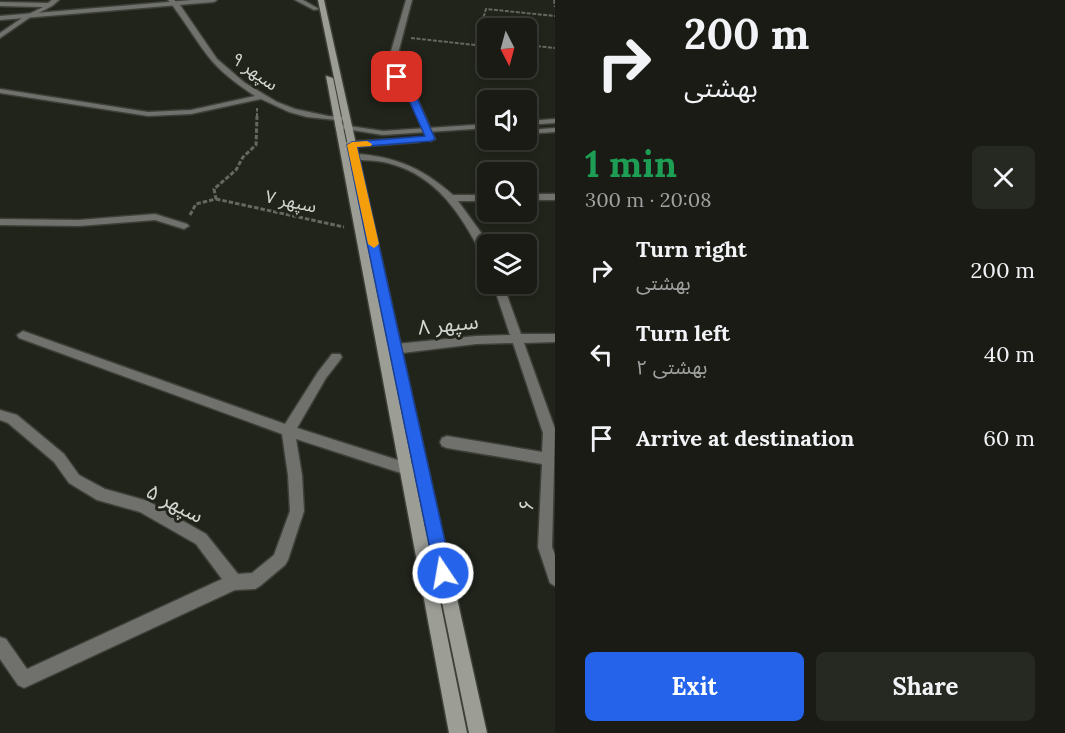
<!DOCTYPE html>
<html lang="en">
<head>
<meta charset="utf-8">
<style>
  :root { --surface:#191b14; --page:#262822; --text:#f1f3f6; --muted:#9fa1a0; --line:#373934; --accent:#2563eb }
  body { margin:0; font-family:Lora,"Noto Sans Arabic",serif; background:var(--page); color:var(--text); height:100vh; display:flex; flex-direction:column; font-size:22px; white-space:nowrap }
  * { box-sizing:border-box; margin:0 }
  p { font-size:20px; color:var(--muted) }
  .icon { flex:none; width:33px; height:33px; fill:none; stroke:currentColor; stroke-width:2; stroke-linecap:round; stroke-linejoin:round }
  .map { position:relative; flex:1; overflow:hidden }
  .sheet { display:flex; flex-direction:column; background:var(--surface); width:510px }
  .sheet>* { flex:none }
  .guide { background:#191b14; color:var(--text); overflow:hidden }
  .needle { width:39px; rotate:174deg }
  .fabs { position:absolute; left:477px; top:18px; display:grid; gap:12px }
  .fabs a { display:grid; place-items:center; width:60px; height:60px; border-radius:9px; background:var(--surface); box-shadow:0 3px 9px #0003,0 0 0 2px var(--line); font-size:30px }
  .pin { position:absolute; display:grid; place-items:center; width:51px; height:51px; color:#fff; margin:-26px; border-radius:12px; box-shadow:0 3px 9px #0006 }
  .me { position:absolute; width:66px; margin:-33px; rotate:348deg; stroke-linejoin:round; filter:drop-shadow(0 0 4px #0008) }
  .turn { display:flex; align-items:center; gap:21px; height:126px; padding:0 30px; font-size:27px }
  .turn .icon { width:78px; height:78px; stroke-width:2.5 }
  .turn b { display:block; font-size:42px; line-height:51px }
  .round { display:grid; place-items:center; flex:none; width:63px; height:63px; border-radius:9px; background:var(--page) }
  .head { display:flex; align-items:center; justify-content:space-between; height:102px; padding:0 30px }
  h1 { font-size:36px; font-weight:700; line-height:45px; color:#1e9e55 }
  .cta { display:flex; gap:12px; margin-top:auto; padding:12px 30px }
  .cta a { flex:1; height:69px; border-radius:9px; background:var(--accent); color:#fff; font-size:24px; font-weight:700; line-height:69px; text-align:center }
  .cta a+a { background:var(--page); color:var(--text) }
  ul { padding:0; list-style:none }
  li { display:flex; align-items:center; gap:18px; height:84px; padding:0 30px }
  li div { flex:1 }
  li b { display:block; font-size:22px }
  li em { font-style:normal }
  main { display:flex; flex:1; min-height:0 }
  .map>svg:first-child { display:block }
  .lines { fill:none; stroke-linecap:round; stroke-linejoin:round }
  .minor-casing { stroke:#3d4038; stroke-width:3 }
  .tertiary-casing { stroke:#3d4038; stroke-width:3 }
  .secondary-casing { stroke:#3d4038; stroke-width:3 }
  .path-far1 { stroke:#666860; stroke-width:2; stroke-dasharray:4 1.5; stroke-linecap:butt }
  .path { stroke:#666860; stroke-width:3; stroke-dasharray:4.5 2; stroke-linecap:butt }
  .minor { fill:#70716c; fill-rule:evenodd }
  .tertiary { fill:#70716c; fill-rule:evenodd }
  .secondary { fill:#9c9e96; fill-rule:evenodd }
  .route { fill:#2563eb; stroke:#184099; stroke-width:1.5 }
  .slow { fill:#f59e0b }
  .labels { text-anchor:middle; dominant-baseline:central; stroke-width:6; stroke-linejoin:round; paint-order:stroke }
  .far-street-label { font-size:18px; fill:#d3d5cf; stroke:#21241b }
  .street-label { font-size:21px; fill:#d3d5cf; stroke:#21241b }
</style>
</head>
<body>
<main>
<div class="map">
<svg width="555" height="733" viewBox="0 0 555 733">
  <rect width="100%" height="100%" fill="#21241b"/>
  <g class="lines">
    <g class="minor-casing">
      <g id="minor">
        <polygon points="52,0 59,0 52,6 29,18 0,38 0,33 25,16 43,7 0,6 0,2 48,3"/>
        <path d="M 168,0 L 174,0 L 180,5 L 217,59 L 245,83 L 277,102 L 295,109 L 328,116 L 346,117 L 350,119 L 346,121 L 307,117 L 289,112 L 261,99 L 191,114 L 148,116 L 0,93 L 0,89 L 148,112 L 191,110 L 255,96 C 240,86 224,75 212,61 C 196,42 184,19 168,0 Z"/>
        <polygon points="406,0 412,0 395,65 417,98 435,139 431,141 427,139 409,98 387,65"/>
        <path d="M 345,153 C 390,155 419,165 453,195 L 488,195 L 488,201 L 458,201 L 482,234 L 488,245 L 488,259 L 484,258 C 461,216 439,176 388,163 C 373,159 357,161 342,158 L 342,154 Z"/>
        <rect x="526" y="194" width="29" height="6"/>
        <polygon points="155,214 187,224 189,226 184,229 155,220 79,226 0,225 0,219 79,220"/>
        <polygon points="493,284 503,284 521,334 555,334 555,342 524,343 555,429 552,547 555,555 555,586 550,583 538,547 542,464 447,448 442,446 440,442 442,438 447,436 542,452 543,433 513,343 476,344 386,355 380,350 386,345 476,336 510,335"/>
        <polygon points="23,331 285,424 318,372 332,354 340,354 342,357 340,360 326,378 297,428 407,463 419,465 421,469 419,473 407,475 296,439 302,475 304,511 288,560 285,565 260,586 255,589 235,590 24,688 18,685 0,659 0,637 6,639 27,669 222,579 196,544 140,512 97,500 69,483 54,462 8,423 0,420 0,410 17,415 64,454 79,475 105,489 148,501 206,534 238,574 252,573 274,555 290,511 288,475 282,434 19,338 17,335"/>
      </g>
    </g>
    <g class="tertiary-casing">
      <g id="tertiary">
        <polygon points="192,0 217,0 214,2 0,20 0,16"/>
        <polygon points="295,0 303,0 319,9 314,10"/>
        <polygon points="555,119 555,123 526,125 526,121"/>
        <polygon points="336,124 383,131 488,124 488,128 383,135 339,128 335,126"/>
        <polygon points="555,128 555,132 526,134 526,130"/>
        <polygon points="416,138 420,140 419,142 343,148 339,145 343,142"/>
      </g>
    </g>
    <g class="secondary-casing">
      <g id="secondary">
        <polygon points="318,0 324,0 487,733 469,733"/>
        <polygon points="326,76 333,78 467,733 449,733"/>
      </g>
    </g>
    <g class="path-far1">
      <polyline points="554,0 555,7"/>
      <polyline points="411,38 475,45 486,9 555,16"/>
      <polyline points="476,40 488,41"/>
      <polyline points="526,45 555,48"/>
      <polyline points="257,117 257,108"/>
    </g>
    <g class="path">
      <polyline points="216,199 344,227"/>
      <polyline points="190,215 196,204 216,199 214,189 236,170 243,157 256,145 257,116"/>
    </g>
    <use href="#minor" class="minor"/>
    <use href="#tertiary" class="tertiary"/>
    <use href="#secondary" class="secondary"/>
  </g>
  <polygon class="route" points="394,75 400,75 417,98 435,139 431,141 357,147 452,573 450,579 443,581 437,579 435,573 347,145 352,142 425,136 408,98 393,77"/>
  <polygon class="slow" points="367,141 372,144 371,146 357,147 379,244 374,248 368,244 347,145 352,142"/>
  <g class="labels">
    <g class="far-street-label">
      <text transform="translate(255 71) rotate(35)">سپهر ۹</text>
      <text transform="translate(291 201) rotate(12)">سپهر ۷</text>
    </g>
    <g class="street-label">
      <text transform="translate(448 324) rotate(-6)">سپهر ۸</text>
      <text transform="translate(175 503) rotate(27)">سپهر ۵</text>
      <text transform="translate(526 505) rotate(-87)">۶</text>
    </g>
  </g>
</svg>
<div class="fabs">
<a><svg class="needle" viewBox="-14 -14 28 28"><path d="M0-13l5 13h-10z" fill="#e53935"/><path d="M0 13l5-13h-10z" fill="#9fa1a0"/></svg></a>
<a><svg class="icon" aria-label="sound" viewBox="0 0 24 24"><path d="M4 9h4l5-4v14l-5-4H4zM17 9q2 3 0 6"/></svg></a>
<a><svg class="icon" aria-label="search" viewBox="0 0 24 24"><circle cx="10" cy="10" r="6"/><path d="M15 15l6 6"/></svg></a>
<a><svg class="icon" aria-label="layers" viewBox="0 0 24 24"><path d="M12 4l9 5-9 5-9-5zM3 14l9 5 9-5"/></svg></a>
</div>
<div class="pin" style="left:397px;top:77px;background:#d93025"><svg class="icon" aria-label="arrive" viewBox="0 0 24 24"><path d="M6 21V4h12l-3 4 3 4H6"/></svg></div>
<svg class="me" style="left:443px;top:573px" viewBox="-20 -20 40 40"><circle r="17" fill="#2563eb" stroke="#fff" stroke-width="3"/><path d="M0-11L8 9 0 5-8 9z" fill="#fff"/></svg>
</div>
<section class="sheet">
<div class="guide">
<div class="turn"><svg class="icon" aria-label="right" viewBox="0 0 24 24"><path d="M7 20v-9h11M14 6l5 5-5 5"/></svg><div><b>200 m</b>بهشتی</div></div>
</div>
<div class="head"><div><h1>1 min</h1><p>300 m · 20:08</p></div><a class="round"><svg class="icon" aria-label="close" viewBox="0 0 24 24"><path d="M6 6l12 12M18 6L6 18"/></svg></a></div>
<ul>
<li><svg class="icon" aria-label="right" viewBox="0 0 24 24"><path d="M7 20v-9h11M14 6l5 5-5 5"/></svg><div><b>Turn right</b><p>بهشتی</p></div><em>200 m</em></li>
<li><svg class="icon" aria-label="left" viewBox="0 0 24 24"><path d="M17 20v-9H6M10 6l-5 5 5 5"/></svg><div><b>Turn left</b><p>بهشتی ۲</p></div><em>40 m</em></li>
<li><svg class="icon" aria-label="arrive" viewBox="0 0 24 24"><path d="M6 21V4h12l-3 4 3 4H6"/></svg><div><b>Arrive at destination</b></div><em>60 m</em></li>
</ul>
<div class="cta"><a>Exit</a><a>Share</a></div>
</section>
</main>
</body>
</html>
